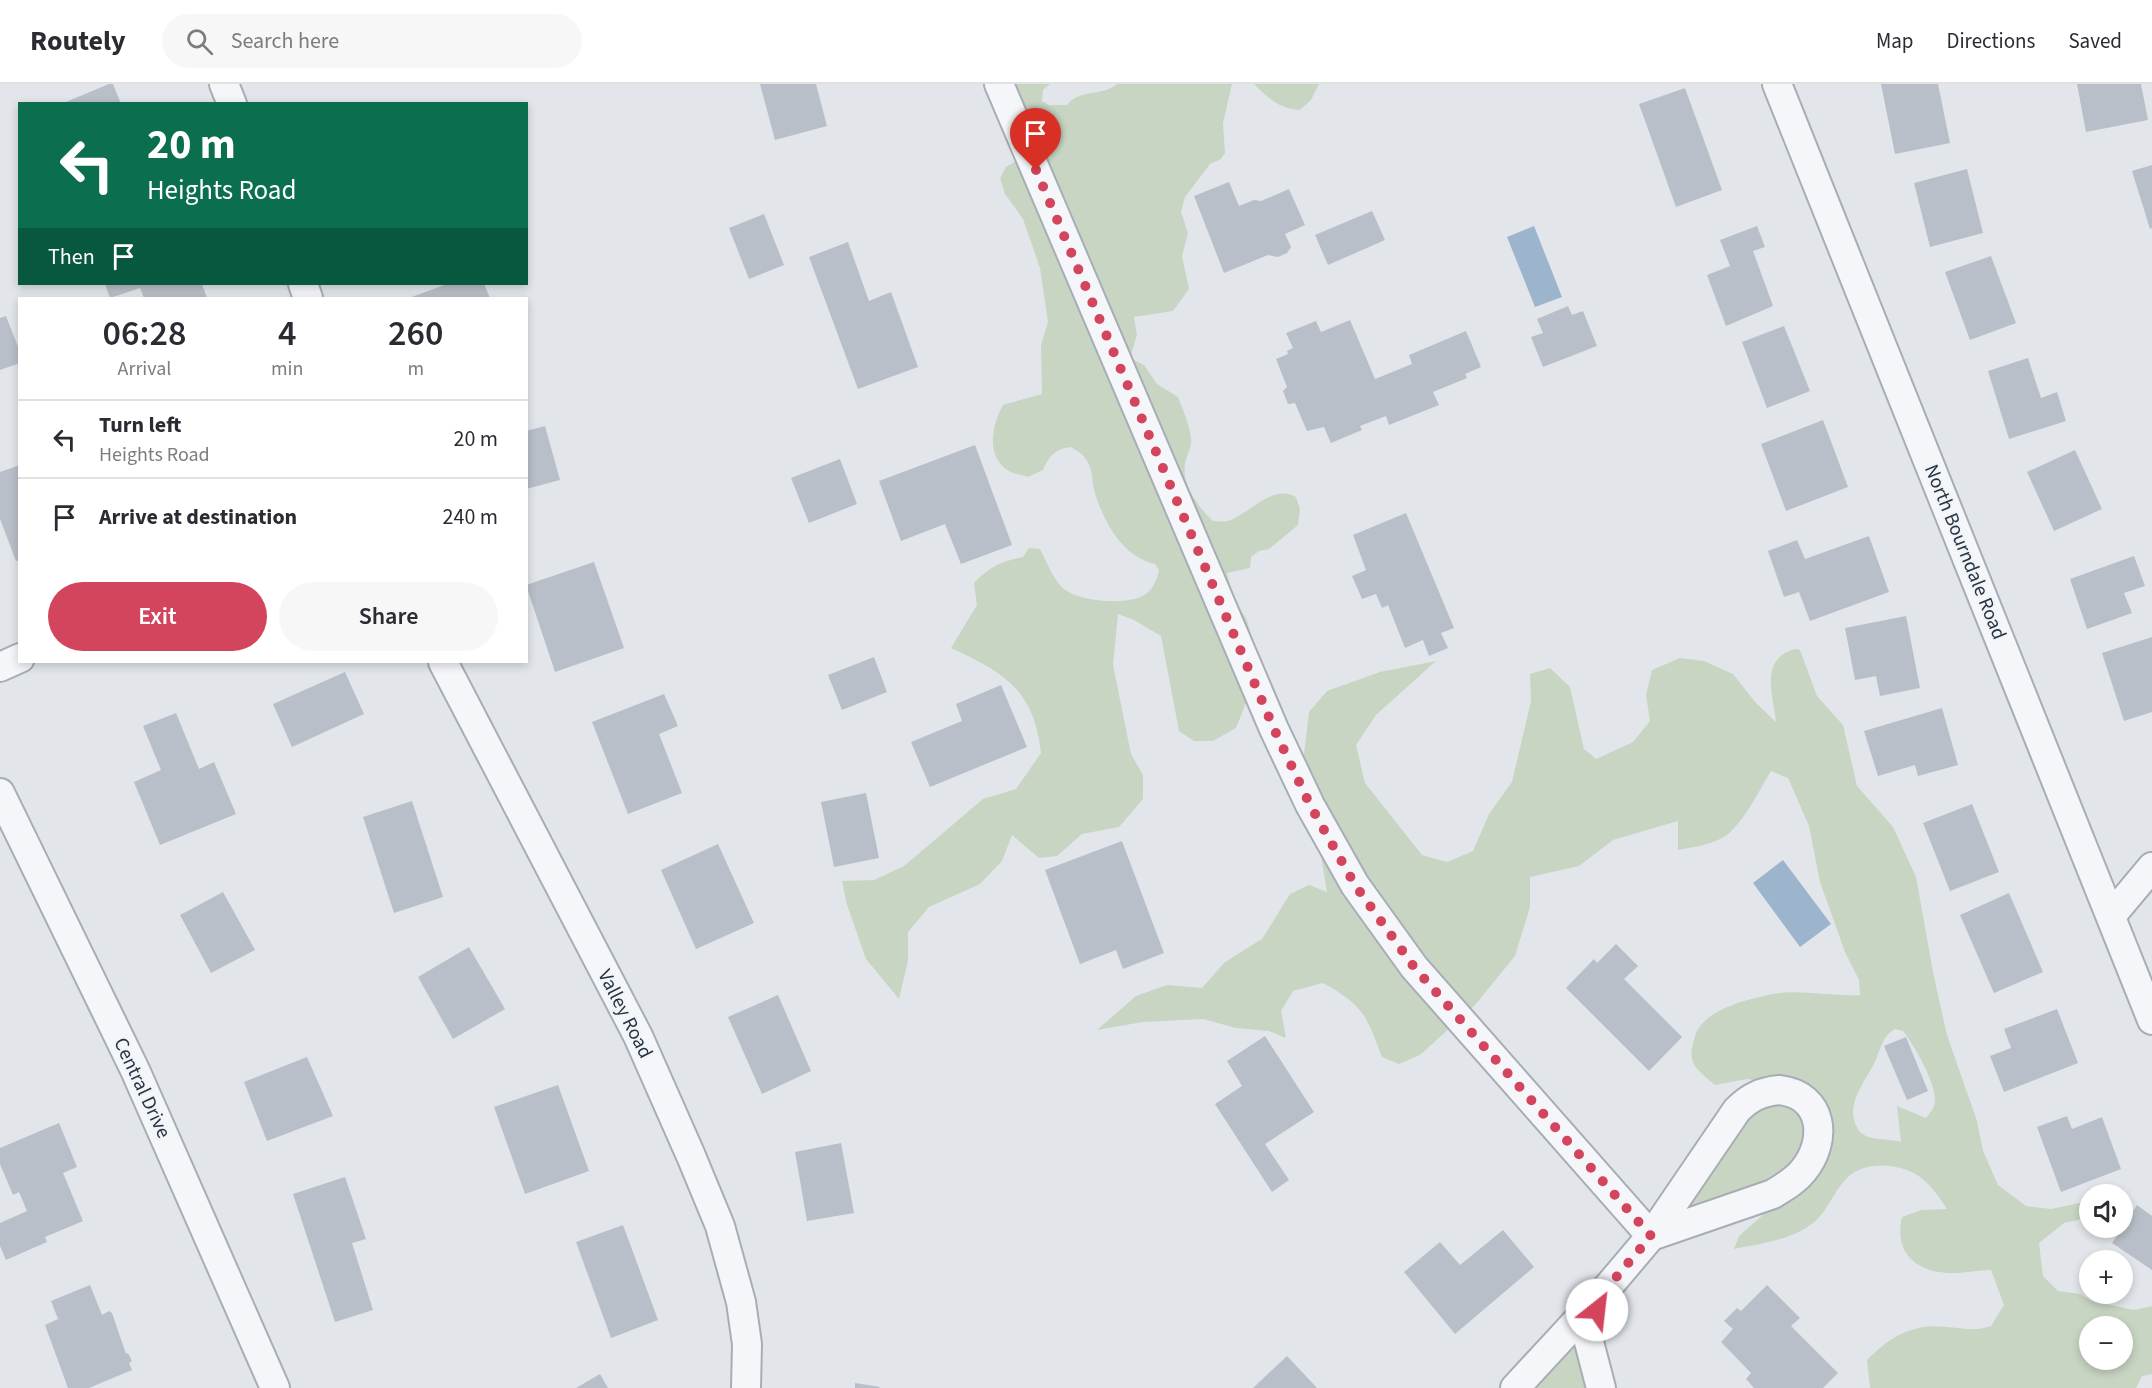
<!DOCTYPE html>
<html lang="en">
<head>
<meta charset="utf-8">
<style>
  :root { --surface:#fff; --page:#f7f7f7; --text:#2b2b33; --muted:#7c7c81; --line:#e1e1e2; --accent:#d3445d }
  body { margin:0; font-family:"Source Sans 3",sans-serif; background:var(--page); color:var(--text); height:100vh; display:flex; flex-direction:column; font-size:22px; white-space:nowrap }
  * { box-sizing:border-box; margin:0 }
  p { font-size:20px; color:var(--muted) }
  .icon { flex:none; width:33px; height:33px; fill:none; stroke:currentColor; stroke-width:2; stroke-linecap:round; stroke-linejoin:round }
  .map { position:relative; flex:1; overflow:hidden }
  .panel { position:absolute; left:18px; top:213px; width:510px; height:366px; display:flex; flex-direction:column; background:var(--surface); border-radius:0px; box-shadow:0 3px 9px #0003 }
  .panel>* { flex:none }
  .hud { position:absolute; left:18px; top:18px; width:510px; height:183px; border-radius:0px; box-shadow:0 3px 9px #0003; background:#0b6e4f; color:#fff; overflow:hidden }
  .controls { position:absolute; left:2079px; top:1100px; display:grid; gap:12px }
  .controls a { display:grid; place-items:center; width:54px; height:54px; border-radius:50%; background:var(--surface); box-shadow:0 3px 9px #0003; font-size:30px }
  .pin { position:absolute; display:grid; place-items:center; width:51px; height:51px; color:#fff; margin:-62px -26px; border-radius:50% 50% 50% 0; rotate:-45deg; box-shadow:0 0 6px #0007 }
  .pin .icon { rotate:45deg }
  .me { position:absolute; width:66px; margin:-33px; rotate:29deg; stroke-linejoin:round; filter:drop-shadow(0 0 4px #0008) }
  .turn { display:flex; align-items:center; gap:21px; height:126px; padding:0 30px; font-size:27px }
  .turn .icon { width:78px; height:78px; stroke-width:2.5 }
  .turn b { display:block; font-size:42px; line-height:51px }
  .then { display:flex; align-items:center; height:57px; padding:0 30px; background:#0003; gap:12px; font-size:22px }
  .eta { display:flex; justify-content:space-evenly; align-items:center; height:102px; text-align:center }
  .eta b { font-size:36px; font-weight:600; line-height:42px }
  .action { display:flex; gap:12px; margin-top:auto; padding:12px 30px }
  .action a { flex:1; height:69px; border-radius:36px; background:var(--accent); color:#fff; font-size:24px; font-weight:600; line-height:69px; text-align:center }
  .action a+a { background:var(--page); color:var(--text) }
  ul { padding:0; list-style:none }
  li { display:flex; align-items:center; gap:18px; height:78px; padding:0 30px; border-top:2px solid var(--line) }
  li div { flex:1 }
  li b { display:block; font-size:22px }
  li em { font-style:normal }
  header { display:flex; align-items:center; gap:36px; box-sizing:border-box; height:84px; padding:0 30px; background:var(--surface); border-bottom:2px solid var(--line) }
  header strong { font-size:28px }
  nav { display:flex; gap:33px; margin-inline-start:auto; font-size:21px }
  .search { width:420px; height:54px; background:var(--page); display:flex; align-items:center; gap:15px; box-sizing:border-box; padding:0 21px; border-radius:33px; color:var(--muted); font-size:22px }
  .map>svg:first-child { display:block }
  .green { fill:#c8d5c3; fill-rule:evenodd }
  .water { fill:#9cb4cc }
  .building { fill:#b9bfc8 }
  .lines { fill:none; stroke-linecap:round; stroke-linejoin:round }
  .street-casing { stroke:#a7adb5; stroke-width:32 }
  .street { stroke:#f5f6f9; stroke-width:28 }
  .route { stroke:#d3445d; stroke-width:10; stroke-dasharray:0 18 }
  .labels { text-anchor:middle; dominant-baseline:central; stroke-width:5; stroke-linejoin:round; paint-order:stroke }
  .street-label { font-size:20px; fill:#293343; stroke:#f2f5f8 }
</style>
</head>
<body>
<header>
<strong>Routely</strong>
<div class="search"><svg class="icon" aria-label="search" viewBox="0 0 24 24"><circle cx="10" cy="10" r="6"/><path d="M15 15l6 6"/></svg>Search here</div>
<nav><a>Map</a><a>Directions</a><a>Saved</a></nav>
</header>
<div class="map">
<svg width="2152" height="1304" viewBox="0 0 2152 1304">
  <rect width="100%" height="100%" fill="#e2e6eb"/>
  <g class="green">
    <path d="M 992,0 L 1050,0 L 1043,6 L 1042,17 L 1049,21 L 1067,21 C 1081,4 1101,13 1117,0 L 1232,0 L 1223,39 L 1225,69 L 1221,75 L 1210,80 L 1185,113 L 1181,128 L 1188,149 L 1182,172 L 1189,205 L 1173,227 L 1134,233 L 1137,251 L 1130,274 L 1144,281 L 1157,300 L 1178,313 C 1183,326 1189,339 1191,354 C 1192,364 1188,367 1186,376 C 1179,398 1198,423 1213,437 C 1218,437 1223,438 1228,437 C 1250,430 1272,399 1296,413 L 1300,425 L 1298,441 L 1269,465 L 1259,467 L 1251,473 L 1250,484 L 1227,489 L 1233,513 L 1247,536 L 1251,551 L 1248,614 L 1236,644 L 1213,657 L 1194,657 L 1179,647 L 1161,552 L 1134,536 L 1118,530 L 1113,581 L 1131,670 L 1143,691 L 1143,715 L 1119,743 L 1082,750 L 1057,772 L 1039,774 L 1012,751 L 1002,777 L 980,800 L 929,823 L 908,848 L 908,877 L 899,915 L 866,875 L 847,821 L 842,797 L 874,796 L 904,782 L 983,715 L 1016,705 L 1041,669 C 1034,606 1005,589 951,564 L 977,521 L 974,499 C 989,483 1002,477 1023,473 L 1029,464 L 1040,465 C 1047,478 1053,496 1064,505 C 1080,518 1129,522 1146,510 C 1153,505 1158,494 1159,486 L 1155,480 C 1123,473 1104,439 1095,409 C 1091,398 1094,384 1085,374 C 1082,369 1075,366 1071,363 C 1055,365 1049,372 1043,386 L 1028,393 C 1022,391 1014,390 1009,387 C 985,373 992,341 1003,321 L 1042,310 L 1041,261 L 1048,238 L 1040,184 L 1023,135 L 1005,110 L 1000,94 L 1006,83 L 1025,71 Z"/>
    <path d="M 1254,0 L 1319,0 L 1311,16 L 1300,26 C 1279,25 1268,14 1254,0 Z"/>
    <path d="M 1795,565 L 1800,566 L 1817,612 L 1843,641 L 1857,702 L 1893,743 L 1916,793 L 1934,893 L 1947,951 L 1977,1037 L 1983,1067 L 1998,1101 L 2026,1122 L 2051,1125 L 2089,1117 L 2089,1127 L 2078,1136 L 2064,1139 L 2039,1159 L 2043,1192 L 2058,1207 L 2080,1210 L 2092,1217 L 2134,1226 L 2152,1222 L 2152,1290 L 2142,1292 L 2136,1304 L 1870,1304 L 1867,1276 C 1890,1253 1913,1239 1946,1243 C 1963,1244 1974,1248 1991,1242 L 2004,1221 L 1991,1186 C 1980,1186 1970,1188 1959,1189 C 1921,1191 1893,1173 1902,1133 L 1921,1126 L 1947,1125 C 1939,1113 1932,1102 1920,1093 C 1900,1079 1864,1076 1846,1095 C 1833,1108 1828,1127 1813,1139 C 1792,1156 1759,1160 1734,1165 L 1739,1152 L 1816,1084 L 1810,1005 L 1747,995 L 1715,1001 C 1695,984 1686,980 1695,952 C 1703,926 1747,915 1773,910 C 1799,905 1833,913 1860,911 L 1859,896 L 1845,868 L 1820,798 L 1809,742 L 1788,694 L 1771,687 C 1760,705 1742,742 1724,753 C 1710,761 1693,763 1678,766 L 1678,737 L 1613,756 L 1579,782 L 1530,793 L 1530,823 L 1515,872 L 1475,921 L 1420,971 L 1399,980 L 1382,973 C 1366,931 1364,922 1323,899 L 1293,907 L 1281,927 L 1286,954 L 1269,947 L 1236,944 L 1203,935 L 1143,938 L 1097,946 L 1136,912 L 1167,901 L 1202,904 L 1225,878 L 1262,855 L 1290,810 L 1309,801 L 1327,808 L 1304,670 L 1309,628 L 1327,607 L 1380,588 L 1436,577 L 1376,631 L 1356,661 L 1365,699 L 1422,771 L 1447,778 L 1473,767 L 1489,730 L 1512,698 L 1531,617 L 1530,590 L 1550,584 L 1570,603 L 1584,665 L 1596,675 L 1633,658 L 1650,637 L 1646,611 L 1652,586 L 1680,574 L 1704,577 L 1733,590 L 1756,619 L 1776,638 C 1773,610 1759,575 1795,565 ZM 1895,945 L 1903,947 C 1914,961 1936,999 1935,1017 C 1934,1025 1930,1029 1926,1034 L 1897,1022 L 1901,1058 C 1888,1054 1866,1058 1858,1045 C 1844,1022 1864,999 1874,980 C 1881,966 1881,953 1895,945 ZM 2090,1242 L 2122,1242 L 2122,1275 L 2090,1275 Z"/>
    <polygon points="1749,1015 1812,1022 1804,1086 1696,1137 1679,1115"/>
    <polygon points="1602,1210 1601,1304 1515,1304"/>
  </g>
  <g class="water">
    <polygon points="1534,142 1562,213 1535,223 1507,153"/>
    <polygon points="1783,776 1831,840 1800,863 1753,799"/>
  </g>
  <g class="building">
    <polygon points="109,0 113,0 121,20 61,20"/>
    <polygon points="760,0 816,0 827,42 775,56"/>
    <polygon points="1881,0 1938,0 1950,59 1895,70"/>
    <polygon points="2077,0 2141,0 2148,36 2086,48"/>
    <polygon points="1685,4 1722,106 1676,123 1639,20"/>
    <polygon points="2152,81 2152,144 2150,145 2132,87"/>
    <polygon points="1967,85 1983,149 1930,163 1914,99"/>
    <polygon points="1229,98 1239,122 1254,116 1261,117 1289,105 1305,141 1285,150 1291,163 1287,169 1278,173 1268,171 1224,189 1194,112"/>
    <polygon points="1372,127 1385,156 1328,181 1315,151"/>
    <polygon points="764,130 784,181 749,195 729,144"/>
    <polygon points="1757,142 1765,163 1753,167 1773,222 1726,242 1707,191 1730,182 1720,156"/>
    <polygon points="848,158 869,217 891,208 918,283 858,305 809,173"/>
    <polygon points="1991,172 2016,239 1970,256 1945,188"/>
    <polygon points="105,200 202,200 207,214 144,214 140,204 110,214"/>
    <polygon points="447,200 484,200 490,214 409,214"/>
    <polygon points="1568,222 1572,231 1583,227 1597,262 1543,283 1531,253 1543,249 1537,235"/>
    <polygon points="6,232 20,268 20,279 0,286 0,234"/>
    <polygon points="1350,236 1375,295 1412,280 1409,271 1466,247 1481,283 1465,290 1467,294 1433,308 1439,321 1389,341 1386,332 1360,342 1362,346 1331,359 1324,343 1307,347 1295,319 1288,320 1283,307 1287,303 1276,275 1288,270 1287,267 1293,264 1286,249 1316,237 1321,248"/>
    <polygon points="1784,242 1810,307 1767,324 1742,258"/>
    <polygon points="2028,274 2041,314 2057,308 2066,337 2009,355 1988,287"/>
    <polygon points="1823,336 1848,403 1786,427 1761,360"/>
    <polygon points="545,342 560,396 526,405 526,347"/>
    <polygon points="975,361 1012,461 961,480 945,440 901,457 879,397"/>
    <polygon points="2075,366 2102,425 2054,447 2027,388"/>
    <polygon points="840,375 857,420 809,439 791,394"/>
    <polygon points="20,381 20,476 16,477 0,435 0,388"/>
    <polygon points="1406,429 1454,544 1441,549 1448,564 1429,572 1423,556 1405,564 1388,521 1382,524 1376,510 1362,515 1352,492 1366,486 1353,451"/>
    <polygon points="1869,452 1889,508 1810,537 1799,508 1784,513 1768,467 1797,456 1805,475"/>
    <polygon points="2134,472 2145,502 2124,509 2132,529 2087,545 2070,495"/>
    <polygon points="594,478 624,564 555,588 526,501"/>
    <polygon points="1906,532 1920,604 1880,612 1876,592 1855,596 1845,544"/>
    <polygon points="2152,553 2152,628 2124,637 2102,569"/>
    <polygon points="874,573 887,608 842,626 828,591"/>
    <polygon points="345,588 364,630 292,663 273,620"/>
    <polygon points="1001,601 1027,663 930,703 911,658 962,637 956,620"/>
    <polygon points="664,610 678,642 659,650 682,709 628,730 592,638"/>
    <polygon points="1942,624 1958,681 1918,692 1915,681 1878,692 1864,647"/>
    <polygon points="176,629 199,685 214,678 236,730 160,761 134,698 161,686 143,642"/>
    <polygon points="866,709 879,774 834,783 821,718"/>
    <polygon points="412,717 443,813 394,829 363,733"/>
    <polygon points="1972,720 1999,788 1950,807 1923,739"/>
    <polygon points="1122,757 1164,869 1123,885 1116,866 1080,880 1045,786"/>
    <polygon points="718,760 754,839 696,865 661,786"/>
    <polygon points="223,808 255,866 211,889 180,831"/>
    <polygon points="2009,809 2043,888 1994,909 1960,831"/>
    <polygon points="1616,860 1638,882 1624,895 1682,953 1649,987 1566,904 1594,875 1597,879"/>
    <polygon points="469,863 505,925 453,955 418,893"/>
    <polygon points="778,911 811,987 762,1010 728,933"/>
    <polygon points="2057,925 2078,979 2004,1008 1990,972 2011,964 2004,945"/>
    <polygon points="1265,952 1314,1028 1265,1060 1289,1096 1272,1108 1215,1020 1242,1002 1227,977"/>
    <polygon points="1906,953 1928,1007 1907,1016 1884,962"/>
    <polygon points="307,973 333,1032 267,1057 244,998"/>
    <polygon points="558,1001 589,1087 525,1110 494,1023"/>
    <polygon points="2067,1032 2072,1045 2102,1033 2121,1085 2061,1108 2037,1043"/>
    <polygon points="59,1039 77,1083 63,1089 83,1137 45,1153 47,1158 6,1176 0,1162 0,1139 27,1127 19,1108 13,1111 0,1080 0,1064"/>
    <polygon points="841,1059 854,1129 807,1137 795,1068"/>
    <polygon points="345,1093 366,1155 352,1159 373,1226 335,1238 293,1110"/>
    <polygon points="2137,1121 2152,1132 2152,1186 2112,1159"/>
    <polygon points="623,1141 658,1236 611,1254 576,1158"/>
    <polygon points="1503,1146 1534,1183 1455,1250 1404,1188 1440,1158 1460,1181"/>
    <polygon points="90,1201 102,1231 109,1227 112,1229 126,1270 128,1269 132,1277 129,1279 132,1286 89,1304 68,1304 45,1241 58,1235 51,1217"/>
    <polygon points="1767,1201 1800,1234 1791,1242 1838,1289 1823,1304 1754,1304 1746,1295 1751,1289 1721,1258 1733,1245 1724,1237 1737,1224 1741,1227"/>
    <polygon points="1287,1272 1317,1304 1253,1304"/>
    <polygon points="600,1290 608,1304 576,1304"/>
    <polygon points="855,1299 880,1303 879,1304 855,1304"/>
  </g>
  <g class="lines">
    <g class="street-casing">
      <g id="street">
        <polyline points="224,0 232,20"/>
        <polyline points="999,0 1274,645 1310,721 1355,801 1414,883 1651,1152 1602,1210 1515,1304"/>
        <polyline points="1777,0 2152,936"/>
        <polyline points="303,200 308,214"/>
        <polyline points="443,578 638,952 691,1072 720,1142 741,1218 747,1260 746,1304"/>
        <polyline points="0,583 20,574"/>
        <polyline points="0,709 135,986 275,1304"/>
        <polyline points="2111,832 2152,783"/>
        <path d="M 1779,1006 C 1824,1011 1828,1057 1803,1087 C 1795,1097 1784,1103 1773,1110 L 1651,1152 L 1737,1026 C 1750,1013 1761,1008 1779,1006 Z"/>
        <polyline points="1600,1215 1589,1258 1601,1304"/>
      </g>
    </g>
    <use href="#street" class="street"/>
  </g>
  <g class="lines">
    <polyline class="route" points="1036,86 1274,645 1310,721 1355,801 1414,883 1651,1152 1602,1210 1597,1226"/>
  </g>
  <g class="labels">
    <g class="street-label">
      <text transform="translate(1965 468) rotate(68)">North Bourndale Road</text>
      <text transform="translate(625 930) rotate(63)">Valley Road</text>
      <text transform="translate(142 1004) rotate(65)">Central Drive</text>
    </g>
  </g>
</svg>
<div class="controls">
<a><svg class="icon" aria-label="sound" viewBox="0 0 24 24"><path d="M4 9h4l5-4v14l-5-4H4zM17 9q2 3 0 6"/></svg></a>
<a>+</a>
<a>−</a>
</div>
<div class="pin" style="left:1036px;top:86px;background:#d93025"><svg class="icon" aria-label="arrive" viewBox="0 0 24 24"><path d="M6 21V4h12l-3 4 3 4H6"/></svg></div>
<svg class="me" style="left:1597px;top:1226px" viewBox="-20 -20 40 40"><circle r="19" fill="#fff"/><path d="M0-13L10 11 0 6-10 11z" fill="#d3445d"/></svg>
<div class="hud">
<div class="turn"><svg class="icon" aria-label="left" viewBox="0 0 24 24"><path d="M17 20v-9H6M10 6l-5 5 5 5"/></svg><div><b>20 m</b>Heights Road</div></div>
<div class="then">Then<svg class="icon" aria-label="arrive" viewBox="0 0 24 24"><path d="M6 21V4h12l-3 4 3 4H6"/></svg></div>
</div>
<section class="panel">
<div class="eta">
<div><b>06:28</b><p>Arrival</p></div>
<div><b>4</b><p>min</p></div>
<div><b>260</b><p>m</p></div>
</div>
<ul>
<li><svg class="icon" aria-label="left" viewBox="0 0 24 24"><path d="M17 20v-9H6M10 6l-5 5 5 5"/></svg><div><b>Turn left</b><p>Heights Road</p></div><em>20 m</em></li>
<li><svg class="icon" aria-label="arrive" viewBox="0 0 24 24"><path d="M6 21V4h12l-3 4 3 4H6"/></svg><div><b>Arrive at destination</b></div><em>240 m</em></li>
</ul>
<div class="action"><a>Exit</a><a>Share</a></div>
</section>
</div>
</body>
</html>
